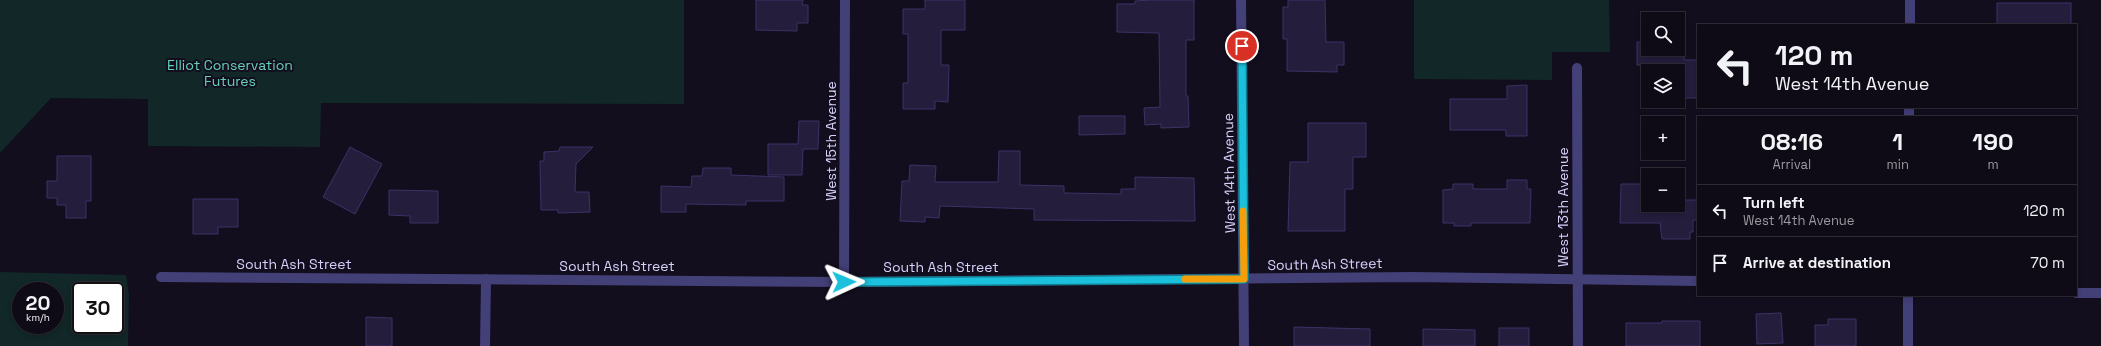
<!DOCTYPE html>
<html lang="en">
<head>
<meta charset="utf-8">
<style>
  :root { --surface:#0e0a16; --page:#1c1823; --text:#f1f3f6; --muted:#9b9aa1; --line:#2e2b35 }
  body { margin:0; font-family:"Space Grotesk",sans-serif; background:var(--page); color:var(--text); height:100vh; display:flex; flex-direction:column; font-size:15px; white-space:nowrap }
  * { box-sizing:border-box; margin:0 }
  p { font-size:13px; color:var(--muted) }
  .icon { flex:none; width:22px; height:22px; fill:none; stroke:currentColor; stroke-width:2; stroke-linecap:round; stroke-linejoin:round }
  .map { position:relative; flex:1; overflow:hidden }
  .panel { position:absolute; left:1697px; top:116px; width:380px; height:180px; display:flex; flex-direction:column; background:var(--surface); border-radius:0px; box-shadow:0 2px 6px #0003,0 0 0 1px var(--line) }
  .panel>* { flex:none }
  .hud { position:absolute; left:1697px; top:24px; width:380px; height:84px; border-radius:0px; box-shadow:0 2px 6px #0003,0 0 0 1px var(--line); background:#0e0a16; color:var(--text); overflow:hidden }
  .fabs { position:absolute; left:1641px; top:12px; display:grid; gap:8px }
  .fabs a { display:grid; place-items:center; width:44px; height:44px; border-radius:0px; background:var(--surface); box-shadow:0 2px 6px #0003,0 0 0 1px var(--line); font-size:20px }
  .speed { position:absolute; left:12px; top:282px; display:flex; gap:8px; font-size:20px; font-weight:700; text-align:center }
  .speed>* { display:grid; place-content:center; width:52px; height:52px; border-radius:50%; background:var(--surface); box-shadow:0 2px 6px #0003,0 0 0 1px var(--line); line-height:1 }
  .speed small { font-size:10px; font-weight:400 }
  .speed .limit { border:2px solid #111; border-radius:6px; background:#fff; color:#111 }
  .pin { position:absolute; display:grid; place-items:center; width:34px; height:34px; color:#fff; margin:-17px; border:2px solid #fff; border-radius:50%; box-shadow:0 1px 4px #0007 }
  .me { position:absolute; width:44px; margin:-22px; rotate:89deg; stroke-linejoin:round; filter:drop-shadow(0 0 3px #0008) }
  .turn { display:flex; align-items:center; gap:14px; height:84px; padding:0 12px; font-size:18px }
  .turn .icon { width:52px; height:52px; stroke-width:2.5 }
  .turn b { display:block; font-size:28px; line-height:34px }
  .eta { display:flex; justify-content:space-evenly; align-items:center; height:68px; text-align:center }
  .eta b { font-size:24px; font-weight:600; line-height:28px }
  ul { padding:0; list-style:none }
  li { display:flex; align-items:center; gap:12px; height:52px; padding:0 12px; border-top:1px solid var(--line) }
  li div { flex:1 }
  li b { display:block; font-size:15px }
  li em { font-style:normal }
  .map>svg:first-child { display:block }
  .green { fill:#122727; fill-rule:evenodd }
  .building { fill:#251d3c; stroke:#3e3166 }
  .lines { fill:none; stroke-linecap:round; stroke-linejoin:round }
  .minor { stroke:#433f77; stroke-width:10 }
  .route-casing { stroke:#117d8f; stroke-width:10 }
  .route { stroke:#1ac0dc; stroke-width:7 }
  .slow { stroke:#f59e0b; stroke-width:7 }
  .labels { text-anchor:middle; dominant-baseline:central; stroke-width:4; stroke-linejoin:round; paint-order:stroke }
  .park-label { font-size:14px; fill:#66d0bb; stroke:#120e1e }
  .street-label { font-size:14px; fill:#d7d1fa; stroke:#120e1e }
</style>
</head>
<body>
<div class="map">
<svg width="2101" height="346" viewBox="0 0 2101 346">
  <rect width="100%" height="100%" fill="#120e1e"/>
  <g class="green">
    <polygon points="0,0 684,0 684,104 321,103 320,147 148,146 148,99 51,98 0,153"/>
    <polygon points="1414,0 1609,0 1610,52 1552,52 1552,80 1414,79"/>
    <path d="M 0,272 L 126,275 L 129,295 L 128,346 L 0,346 ZM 21,291 L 55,291 L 55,325 L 21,325 ZM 81,291 L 115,291 L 115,325 L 81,325 Z"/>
  </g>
  <g class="building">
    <polygon points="756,0 803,0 802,5 808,5 808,23 797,23 797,31 756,30"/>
    <polygon points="925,0 965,0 965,30 941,30 941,65 949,65 948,102 935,101 935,109 903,109 903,83 908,83 908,34 903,34 903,9 925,9"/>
    <polygon points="1150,0 1194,0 1194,40 1186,40 1186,96 1188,96 1189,127 1161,128 1161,124 1145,125 1144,108 1160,107 1159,33 1117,32 1117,4 1135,4 1135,1"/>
    <polygon points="1288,0 1325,0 1326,42 1344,42 1344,65 1337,65 1337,72 1287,71 1287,39 1283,39 1283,7 1288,7"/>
    <rect x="1997" y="3" width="74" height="22"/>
    <polygon points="1637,42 1648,42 1648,49 1678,49 1678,42 1684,42 1684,60 1698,60 1698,98 1678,98 1678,71 1648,71 1647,78 1647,65 1637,65"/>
    <polygon points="1527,85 1527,136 1506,136 1506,130 1450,130 1450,99 1507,99 1507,86"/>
    <polygon points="1079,116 1125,116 1125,134 1079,135"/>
    <polygon points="799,121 819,121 818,149 803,149 802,175 768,175 768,144 798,144"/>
    <polygon points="1308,123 1366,123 1366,157 1353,157 1353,189 1345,189 1345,231 1288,231 1290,162 1308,162"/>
    <polygon points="350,147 382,164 355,214 323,197"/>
    <polygon points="560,147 593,147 576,164 575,192 589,192 590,212 558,213 558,210 541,210 540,161 544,161 544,152 559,151"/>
    <polygon points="999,151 1020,151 1020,185 1064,186 1064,193 1121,194 1121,189 1135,189 1135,177 1194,178 1195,221 1034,220 1034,209 940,206 939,218 925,217 925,222 900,221 902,181 909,181 910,165 936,166 935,182 998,182"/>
    <polygon points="57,156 91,156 91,201 86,201 86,218 66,218 66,205 57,205 57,198 47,198 47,181 57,181"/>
    <polygon points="703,168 731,168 731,175 784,177 784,201 746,201 746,205 686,204 686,212 661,212 661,186 691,187 692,176 702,176"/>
    <polygon points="1507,180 1527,180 1527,189 1531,189 1530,223 1471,223 1471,226 1454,226 1454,223 1443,223 1443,190 1453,189 1453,184 1473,184 1473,189 1507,189"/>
    <polygon points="1621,184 1648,184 1648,205 1678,205 1678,200 1698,200 1698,220 1693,220 1693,232 1690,232 1690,239 1662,239 1660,223 1620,223"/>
    <polygon points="389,190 438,191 438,223 410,223 410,216 389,215"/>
    <polygon points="193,199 238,199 238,227 218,227 218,234 193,234"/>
    <polygon points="1781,313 1783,343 1757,344 1756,314"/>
    <polygon points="366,317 392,318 392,346 366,346"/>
    <polygon points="1828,319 1856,319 1856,346 1815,346 1815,325 1828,325"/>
    <polygon points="1662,321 1700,321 1700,346 1626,346 1626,323 1662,323"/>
    <polygon points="1294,327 1370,329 1370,346 1294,346"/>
    <rect x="1499" y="328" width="30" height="18"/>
    <polygon points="1423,329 1475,330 1475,346 1423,346"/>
  </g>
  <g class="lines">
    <g class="minor">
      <polyline points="1241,0 1244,346"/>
      <polyline points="1910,25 1910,0"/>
      <polyline points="1577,68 1578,346"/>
      <polyline points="1909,117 1909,107"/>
      <polyline points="161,277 844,282 1411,277 1698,281"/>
      <polyline points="844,282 845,0"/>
      <polyline points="2076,293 2101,293"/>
      <polyline points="1908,295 1908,346"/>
      <polyline points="485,346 486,279"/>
    </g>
  </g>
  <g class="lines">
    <g class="route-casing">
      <polyline id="route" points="844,282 1244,279 1242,46"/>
    </g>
    <use href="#route" class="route"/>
    <polyline class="slow" points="1185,279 1244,279 1243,211"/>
  </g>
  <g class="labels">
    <g class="park-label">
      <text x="230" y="65">Elliot Conservation<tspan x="230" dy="16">Futures</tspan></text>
    </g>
    <g class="street-label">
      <text transform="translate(831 141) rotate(-90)">West 15th Avenue</text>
      <text transform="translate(1229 173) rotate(-91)">West 14th Avenue</text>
      <text transform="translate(1563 207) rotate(-90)">West 13th Avenue</text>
      <text x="294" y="264">South Ash Street</text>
      <text transform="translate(1325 264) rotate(-1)">South Ash Street</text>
      <text x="617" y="266">South Ash Street</text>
      <text x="941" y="267">South Ash Street</text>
    </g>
  </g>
</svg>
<div class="fabs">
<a><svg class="icon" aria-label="search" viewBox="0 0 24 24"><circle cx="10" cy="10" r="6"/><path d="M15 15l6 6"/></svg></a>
<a><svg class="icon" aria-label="layers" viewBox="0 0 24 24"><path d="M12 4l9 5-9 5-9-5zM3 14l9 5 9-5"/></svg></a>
<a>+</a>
<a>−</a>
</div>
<div class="speed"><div>20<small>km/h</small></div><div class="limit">30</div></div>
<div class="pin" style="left:1242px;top:46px;background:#d93025"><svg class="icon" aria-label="arrive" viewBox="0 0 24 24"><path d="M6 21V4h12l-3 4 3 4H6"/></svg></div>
<svg class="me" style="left:844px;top:282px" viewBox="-20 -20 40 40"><path d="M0-17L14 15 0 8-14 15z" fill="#1ac0dc" stroke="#fff" stroke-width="4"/></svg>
<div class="hud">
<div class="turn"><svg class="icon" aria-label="left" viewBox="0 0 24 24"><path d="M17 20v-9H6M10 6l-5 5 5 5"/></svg><div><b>120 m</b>West 14th Avenue</div></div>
</div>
<section class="panel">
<div class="eta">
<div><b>08:16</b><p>Arrival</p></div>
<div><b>1</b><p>min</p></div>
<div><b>190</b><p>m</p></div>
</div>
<ul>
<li><svg class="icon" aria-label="left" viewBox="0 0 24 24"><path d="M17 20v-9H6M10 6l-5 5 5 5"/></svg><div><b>Turn left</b><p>West 14th Avenue</p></div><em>120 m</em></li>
<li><svg class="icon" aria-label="arrive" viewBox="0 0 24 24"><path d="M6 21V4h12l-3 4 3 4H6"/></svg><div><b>Arrive at destination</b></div><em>70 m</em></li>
</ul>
</section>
</div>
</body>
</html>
